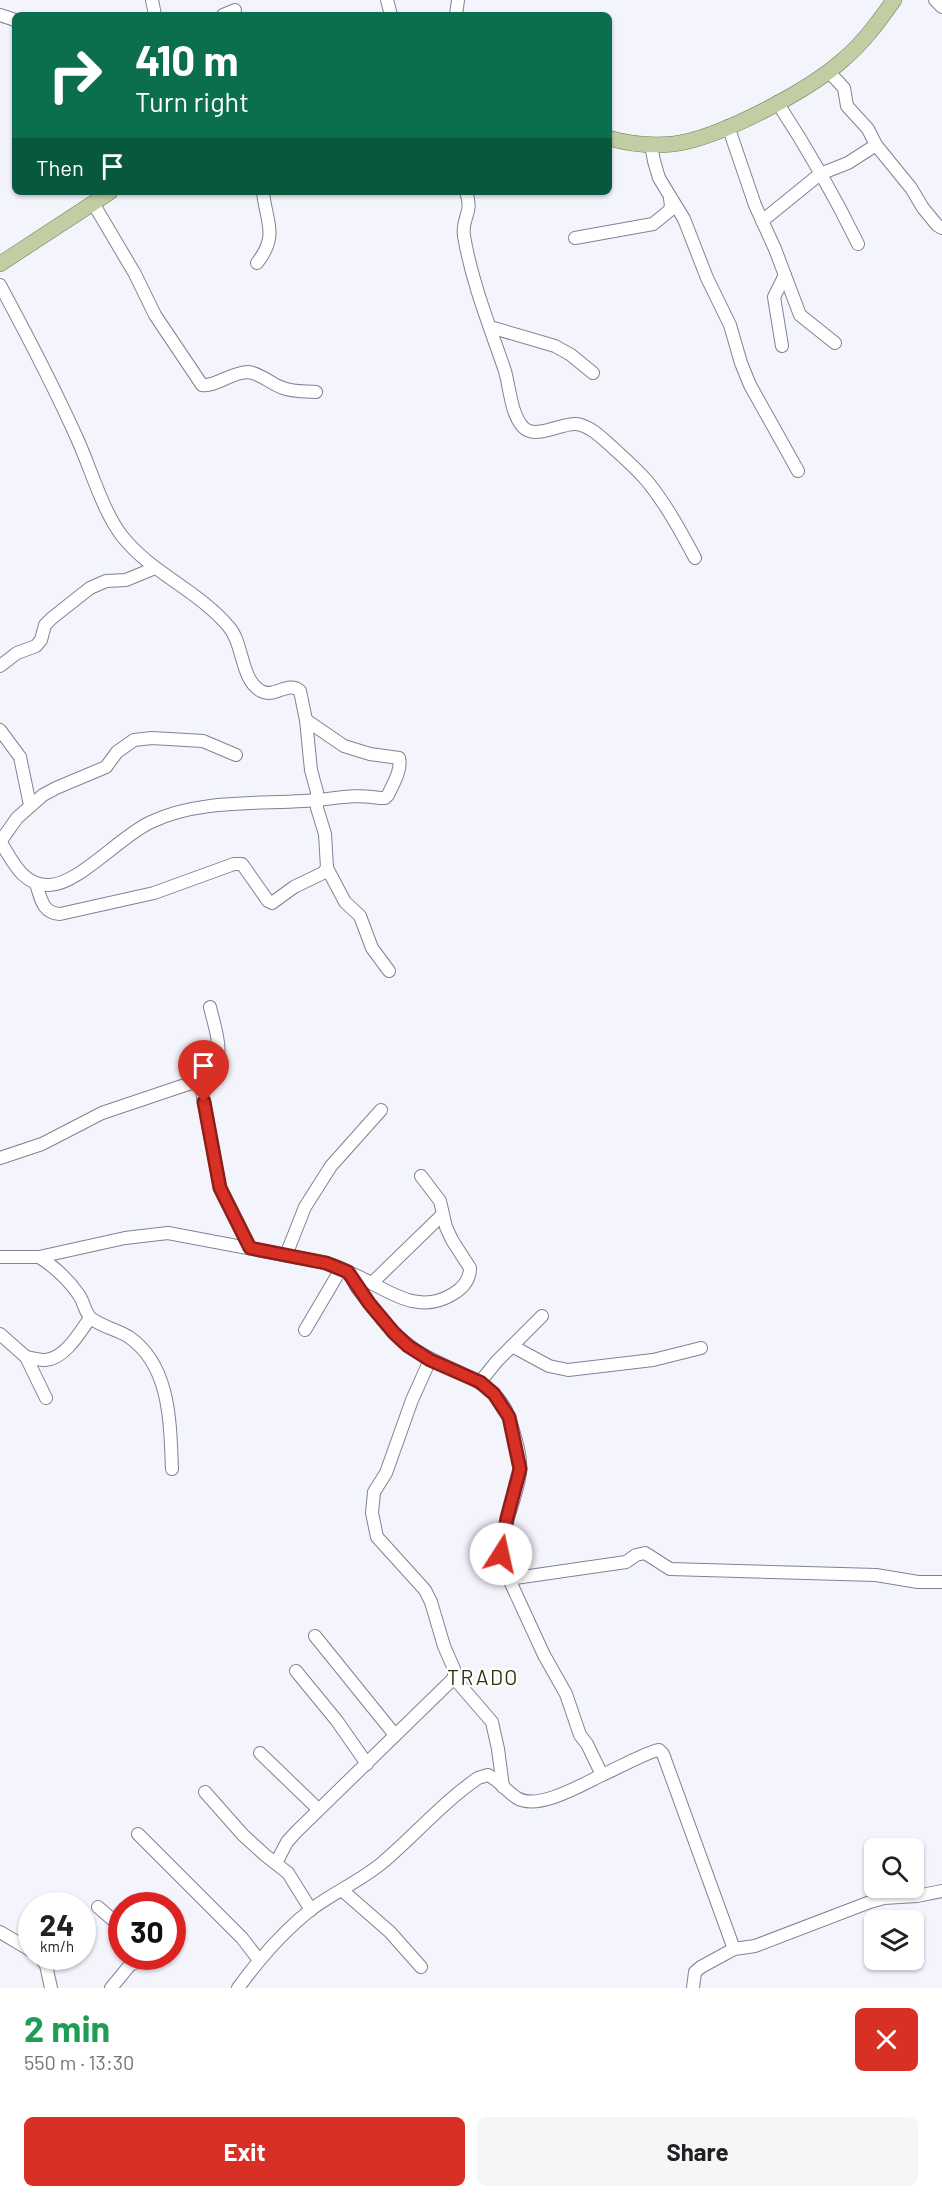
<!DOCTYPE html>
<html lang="en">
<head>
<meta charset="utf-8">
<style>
  :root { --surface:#fff; --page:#f6f6f6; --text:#202124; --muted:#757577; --accent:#d93025 }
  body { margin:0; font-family:Barlow,sans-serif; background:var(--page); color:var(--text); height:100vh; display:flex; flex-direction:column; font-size:22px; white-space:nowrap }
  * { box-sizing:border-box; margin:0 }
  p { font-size:20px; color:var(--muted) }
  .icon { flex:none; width:33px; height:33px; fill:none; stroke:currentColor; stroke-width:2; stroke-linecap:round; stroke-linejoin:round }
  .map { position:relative; height:1988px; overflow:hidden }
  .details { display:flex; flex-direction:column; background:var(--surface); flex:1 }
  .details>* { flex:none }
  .banner { position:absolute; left:12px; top:12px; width:600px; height:183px; border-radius:9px; box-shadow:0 2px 4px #0004; background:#0b6e4f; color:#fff; overflow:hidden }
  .fabs { position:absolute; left:864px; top:1838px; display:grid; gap:12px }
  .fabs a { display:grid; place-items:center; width:60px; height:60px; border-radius:9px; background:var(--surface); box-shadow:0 2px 4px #0004; font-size:30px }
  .speed { position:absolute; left:18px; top:1892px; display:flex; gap:12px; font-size:30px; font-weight:700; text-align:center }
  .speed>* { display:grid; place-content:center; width:78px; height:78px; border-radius:50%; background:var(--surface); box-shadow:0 2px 4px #0004; line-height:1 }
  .speed small { font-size:15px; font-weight:400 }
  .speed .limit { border:9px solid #d22; background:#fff; color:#111 }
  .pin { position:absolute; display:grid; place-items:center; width:51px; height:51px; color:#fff; margin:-62px -26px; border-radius:50% 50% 50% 0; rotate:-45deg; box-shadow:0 0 6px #0007 }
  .pin .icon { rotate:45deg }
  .me { position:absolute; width:66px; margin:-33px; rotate:10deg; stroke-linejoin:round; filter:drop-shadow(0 0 4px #0008) }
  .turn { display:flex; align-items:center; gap:21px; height:126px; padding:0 24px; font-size:27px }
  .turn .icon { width:78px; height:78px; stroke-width:2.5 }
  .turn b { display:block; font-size:42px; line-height:51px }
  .then { display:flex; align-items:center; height:57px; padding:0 24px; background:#0003; gap:12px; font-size:22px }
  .round { display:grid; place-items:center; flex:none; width:63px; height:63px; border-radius:9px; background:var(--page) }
  .headline { display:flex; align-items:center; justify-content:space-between; height:102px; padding:0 24px }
  h1 { font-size:36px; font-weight:700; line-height:45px; color:#1e9e55 }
  .cta { display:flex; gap:12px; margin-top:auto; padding:12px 24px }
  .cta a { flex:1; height:69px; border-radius:9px; background:var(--accent); color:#fff; font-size:24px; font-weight:700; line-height:69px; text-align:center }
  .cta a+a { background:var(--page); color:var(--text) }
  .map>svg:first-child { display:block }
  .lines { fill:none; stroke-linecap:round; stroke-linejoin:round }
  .minor-casing { stroke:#808394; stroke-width:14 }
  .major-casing { stroke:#717c51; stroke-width:16 }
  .minor { stroke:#fff; stroke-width:12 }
  .major { stroke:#c3cda3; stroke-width:15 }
  .route-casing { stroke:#8d1f18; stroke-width:15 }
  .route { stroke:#d93025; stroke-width:10 }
  .labels { text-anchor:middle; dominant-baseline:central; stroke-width:4.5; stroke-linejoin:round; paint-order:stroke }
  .quarter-label { font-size:21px; letter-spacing:1.5px; fill:#2f3710; stroke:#fff }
</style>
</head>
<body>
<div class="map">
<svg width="942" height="1988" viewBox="0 0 942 1988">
  <rect width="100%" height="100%" fill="#f3f4fc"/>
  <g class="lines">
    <g class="minor-casing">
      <g id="minor">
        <polyline points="152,0 155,15"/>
        <polyline points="387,0 391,15"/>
        <polyline points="935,0 942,7"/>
        <polyline points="0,15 15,20"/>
        <polyline points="223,15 235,10"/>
        <polyline points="456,15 458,0"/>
        <polyline points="829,72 844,88 847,106 868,129 876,145 911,188 923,208 937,225 942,228"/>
        <path d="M 777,102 C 807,148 834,195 858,244"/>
        <polyline points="728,126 755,205 775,249 800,315 835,343"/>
        <polyline points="651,145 654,161 659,178 684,219 707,278 730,325 741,363 750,385 798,471"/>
        <path d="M 466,192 C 474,214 461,217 464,236 C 472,283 490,327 505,371 C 510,389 511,414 523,427 C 535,440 561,423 576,424 C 589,425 602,438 611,446 C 623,457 636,468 647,481 C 666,504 681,532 695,558"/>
        <path d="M 93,203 L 135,274 L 155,315 L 202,385 C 215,387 232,372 248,372 C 260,373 271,384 283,388 C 293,392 305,391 316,392"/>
        <polyline points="762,221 820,174 848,163 876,145"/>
        <polyline points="575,238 653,224 669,211 671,206 670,198"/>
        <path d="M 257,263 C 279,235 266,222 263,192"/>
        <path d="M 0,285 C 27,335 53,385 76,436 C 90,466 102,510 122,536 C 151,573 198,590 229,627 C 244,644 240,679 261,691 C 274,699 288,680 300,691 L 306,720 L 311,770 L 317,792 L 317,808 L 325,834 L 327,868 L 323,873 L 294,887 L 272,903 L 268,901 L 242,864 L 234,864 L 154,893 L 60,914 C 42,913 41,898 36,884"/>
        <polyline points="490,327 555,346 571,355 593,373"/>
        <polyline points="782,346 774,297 785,275"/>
        <polyline points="0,666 17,653 36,646 41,640 45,625 52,618 90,588 106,581 126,580 155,568"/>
        <polyline points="0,730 20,757 30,805"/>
        <path d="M 0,841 C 12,860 22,885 48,885 C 77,886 120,836 151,822 C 197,800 253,804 303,801 C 330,800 353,793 380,798 L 385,798 L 388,795 C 393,784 402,770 399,758 L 370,754 L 344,746 L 306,720"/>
        <polyline points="0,842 17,818 43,795 56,788 106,767 117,752 134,740 152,738 203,741 236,755"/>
        <polyline points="327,868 345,902 360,916 372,948 389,971"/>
        <polyline points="200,1080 220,1188 250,1248"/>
        <path d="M 0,1158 L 42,1144 L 102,1113 L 200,1080 C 230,1062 216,1034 210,1007"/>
        <polyline points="286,1255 305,1207 331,1166 381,1110"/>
        <path d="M 0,1257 L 39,1257 L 125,1238 L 168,1233 L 326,1263 C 333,1265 342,1268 348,1272 C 352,1276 354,1283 357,1288 C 373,1308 389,1331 410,1346 C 441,1371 494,1375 509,1417 C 514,1434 522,1455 520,1473 C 516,1504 497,1533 503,1566 L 544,1655 L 566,1694 L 580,1735 L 587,1744 L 602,1775 C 583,1784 538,1811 517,1798 C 506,1791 500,1781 488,1775 L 478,1778 C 443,1802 414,1836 382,1863 C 360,1881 335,1892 313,1908 C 283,1931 260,1958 238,1988"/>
        <path d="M 39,1257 C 55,1267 68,1279 79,1295 C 84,1302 85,1314 92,1319 C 103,1327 118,1330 129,1337 C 171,1366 170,1424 172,1469"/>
        <path d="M 348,1272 C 383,1285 414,1318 453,1294 C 463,1288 470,1280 470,1268 L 452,1240 L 446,1227 L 440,1201 L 421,1176"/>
        <polyline points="372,1283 442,1215"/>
        <polyline points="305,1330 341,1269"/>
        <polyline points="0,1334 26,1357 46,1398"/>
        <polyline points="512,1346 549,1366 568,1370 653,1360 701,1348"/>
        <path d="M 26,1357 C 32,1358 39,1360 45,1360 C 65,1359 80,1332 90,1318"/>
        <polyline points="430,1360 412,1400 386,1473 374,1492 372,1513 377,1537 425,1590 431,1602 444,1646 454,1669 454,1678 492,1722 498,1749 503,1787"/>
        <polyline points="480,1382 497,1361 542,1316"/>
        <polyline points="508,1579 626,1562 636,1555 645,1553 670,1569 841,1574 876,1575 918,1582 942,1582"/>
        <polyline points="315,1636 395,1735"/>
        <polyline points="296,1671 337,1721 367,1764"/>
        <polyline points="260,1753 318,1809"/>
        <path d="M 602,1775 C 614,1770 651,1750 659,1750 L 663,1754 L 734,1949"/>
        <polyline points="205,1792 243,1835 265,1855 288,1873 311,1910"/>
        <polyline points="138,1834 242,1938 259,1960"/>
        <polyline points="276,1863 287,1842 296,1832 454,1678"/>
        <polyline points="343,1891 390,1932 421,1967"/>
        <polyline points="98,1907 122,1928"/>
        <polyline points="0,1932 32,1951"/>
        <polyline points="39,1956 46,1965 51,1988"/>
        <polyline points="111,1988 130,1965 141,1960 142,1956"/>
        <polyline points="693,1988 695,1972 701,1967 734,1949 755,1946 870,1902 884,1898 917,1896 942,1891"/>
      </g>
    </g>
    <g class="major-casing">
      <g id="major">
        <path d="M 609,138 C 629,144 652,146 673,144 C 718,139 810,90 844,59 C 864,42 879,21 894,0"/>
        <polyline points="0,264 110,192"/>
      </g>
    </g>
    <use href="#minor" class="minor"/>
    <use href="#major" class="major"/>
  </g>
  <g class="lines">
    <g class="route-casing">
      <polyline id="route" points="204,1102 220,1188 250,1248 326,1263 348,1272 369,1303 394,1333 408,1346 430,1360 480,1382 494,1394 509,1417 520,1469 507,1518 501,1554"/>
    </g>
    <use href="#route" class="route"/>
  </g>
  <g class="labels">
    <g class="quarter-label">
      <text x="483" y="1676">TRADO</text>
    </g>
  </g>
</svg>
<div class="fabs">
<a><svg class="icon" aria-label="search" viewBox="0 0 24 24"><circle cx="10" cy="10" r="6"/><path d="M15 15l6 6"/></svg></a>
<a><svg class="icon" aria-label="layers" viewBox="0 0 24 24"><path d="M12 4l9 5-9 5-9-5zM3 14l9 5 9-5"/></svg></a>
</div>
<div class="speed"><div>24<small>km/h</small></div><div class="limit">30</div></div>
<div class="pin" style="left:204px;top:1102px;background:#d93025"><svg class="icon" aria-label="arrive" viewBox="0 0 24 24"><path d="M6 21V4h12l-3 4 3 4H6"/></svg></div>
<svg class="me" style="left:501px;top:1554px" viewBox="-20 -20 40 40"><circle r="19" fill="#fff"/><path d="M0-13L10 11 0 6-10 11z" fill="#d93025"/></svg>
<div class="banner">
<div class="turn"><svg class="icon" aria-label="right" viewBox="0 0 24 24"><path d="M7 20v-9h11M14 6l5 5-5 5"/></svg><div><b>410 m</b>Turn right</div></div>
<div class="then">Then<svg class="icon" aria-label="arrive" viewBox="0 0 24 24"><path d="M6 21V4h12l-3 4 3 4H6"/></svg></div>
</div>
</div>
<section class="details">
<div class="headline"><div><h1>2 min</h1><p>550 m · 13:30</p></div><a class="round" style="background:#d93025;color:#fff"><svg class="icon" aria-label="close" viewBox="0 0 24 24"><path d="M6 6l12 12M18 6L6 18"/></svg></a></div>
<div class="cta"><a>Exit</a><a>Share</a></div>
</section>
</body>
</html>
